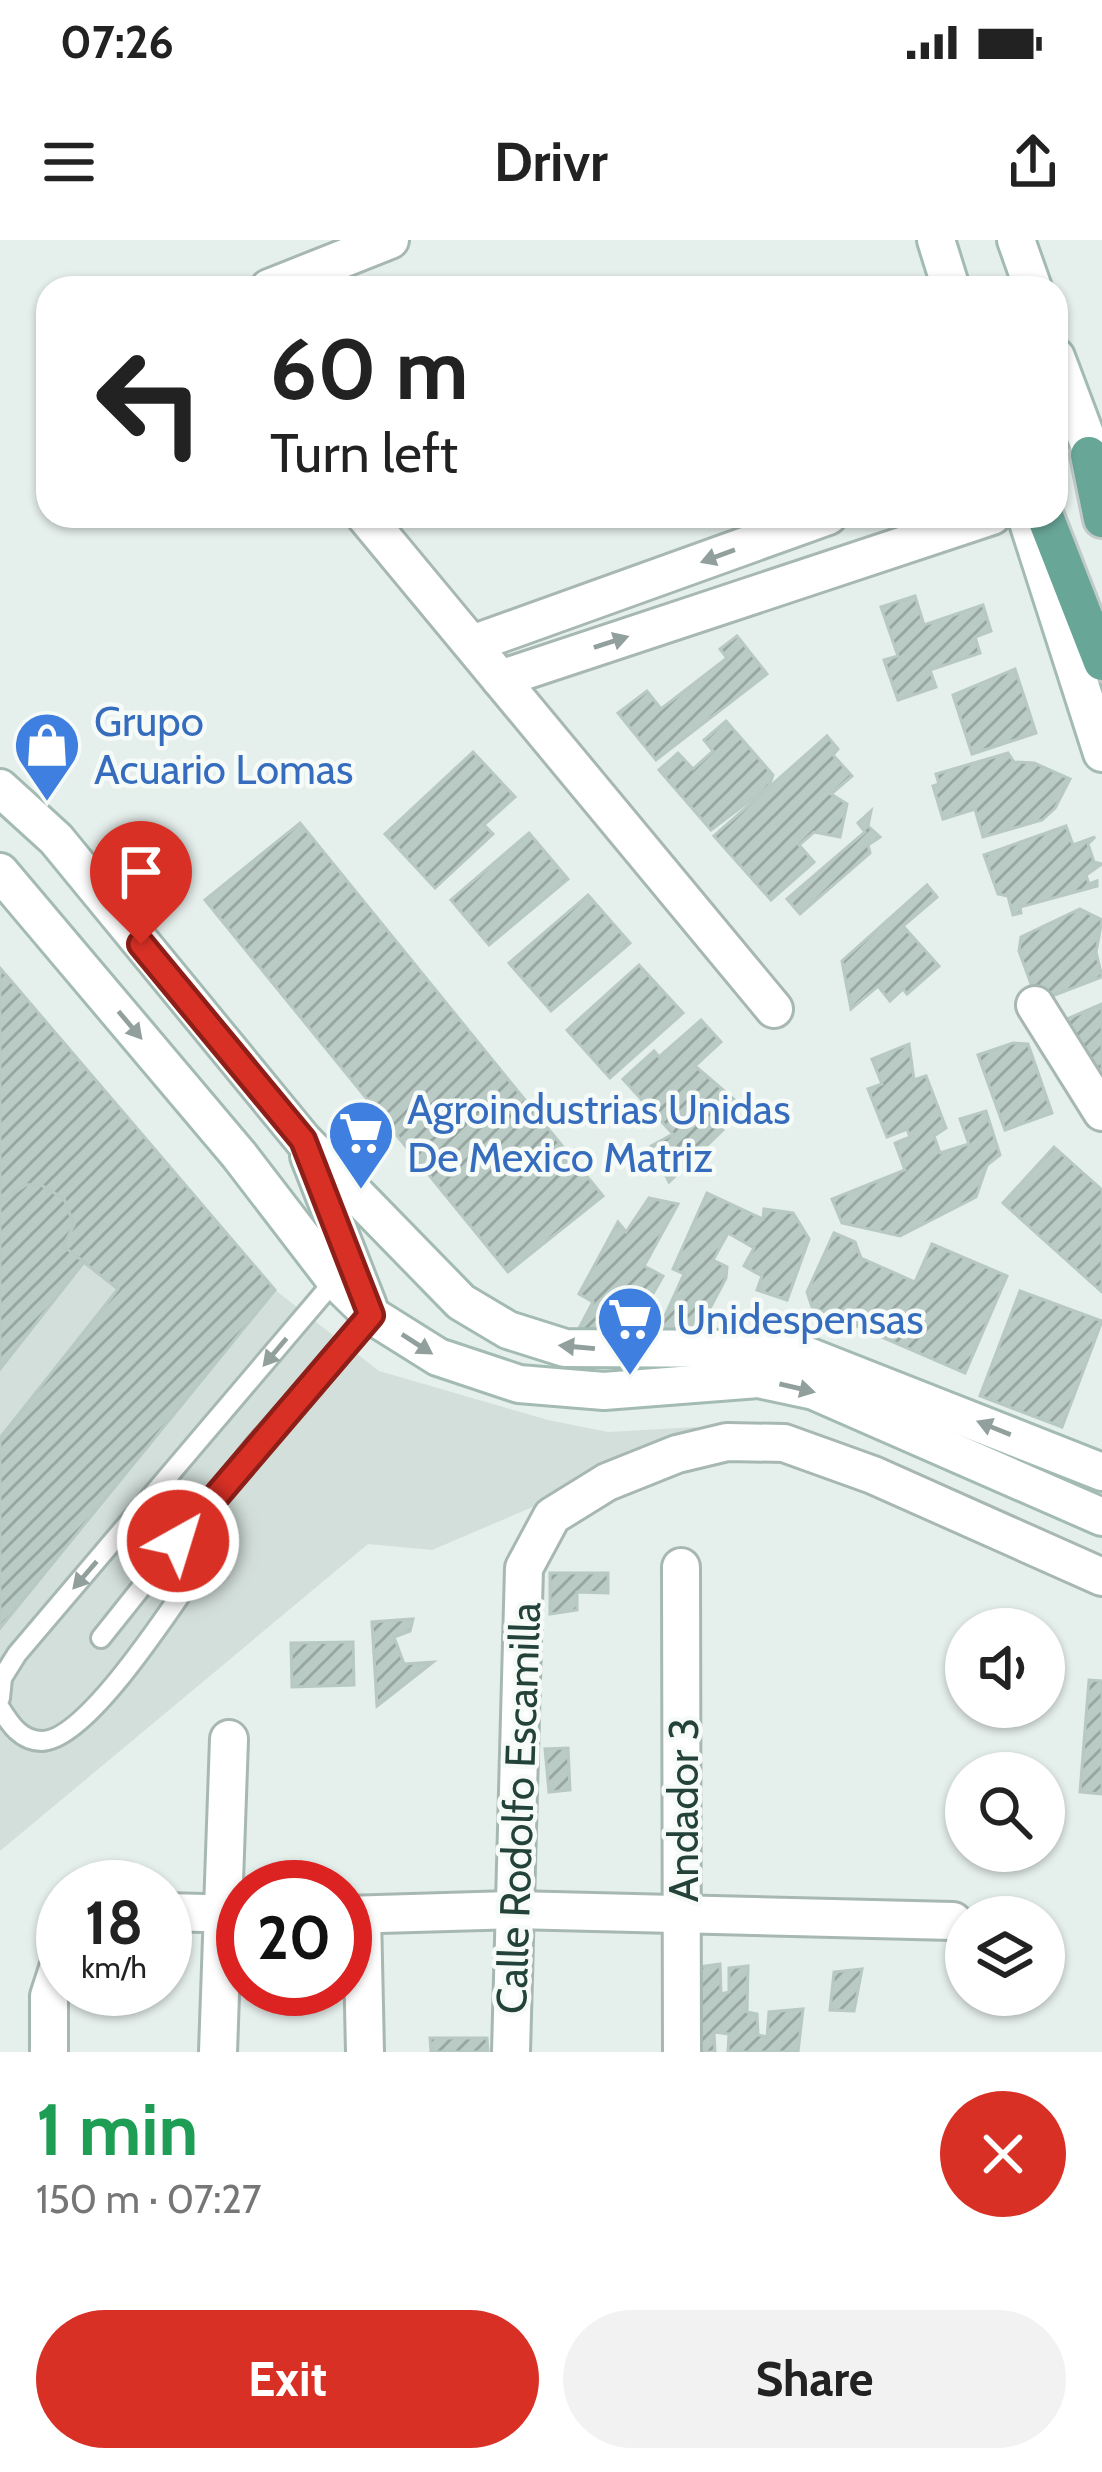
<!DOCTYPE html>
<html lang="en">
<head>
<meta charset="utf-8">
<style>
  :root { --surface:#fff; --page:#f2f2f2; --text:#222; --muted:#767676; --accent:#d93025 }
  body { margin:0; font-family:Cabin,sans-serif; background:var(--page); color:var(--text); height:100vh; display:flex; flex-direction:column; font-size:45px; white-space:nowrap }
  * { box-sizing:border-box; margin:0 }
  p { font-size:39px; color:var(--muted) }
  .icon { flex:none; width:66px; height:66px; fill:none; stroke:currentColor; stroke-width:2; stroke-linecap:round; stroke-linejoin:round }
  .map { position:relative; height:1812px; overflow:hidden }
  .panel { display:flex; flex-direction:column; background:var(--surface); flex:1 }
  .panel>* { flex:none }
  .hud { position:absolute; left:36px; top:36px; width:1032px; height:252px; border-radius:36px; box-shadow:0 3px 9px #0004; background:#fff; color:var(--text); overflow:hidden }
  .tools { position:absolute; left:945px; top:1368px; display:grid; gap:24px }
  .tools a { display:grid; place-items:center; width:120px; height:120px; border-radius:50%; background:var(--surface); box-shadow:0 3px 9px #0004; font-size:60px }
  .speed { position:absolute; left:36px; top:1620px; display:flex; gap:24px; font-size:60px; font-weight:700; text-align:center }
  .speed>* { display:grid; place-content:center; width:156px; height:156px; border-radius:50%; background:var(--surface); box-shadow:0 3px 9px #0004; line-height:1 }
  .speed small { font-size:30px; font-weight:400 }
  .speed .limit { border:18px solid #d22; background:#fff; color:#111 }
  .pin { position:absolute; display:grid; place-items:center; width:102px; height:102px; color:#fff; margin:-123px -51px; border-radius:50% 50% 50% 0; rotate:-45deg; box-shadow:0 0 12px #0007 }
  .pin .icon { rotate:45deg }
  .me { position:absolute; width:132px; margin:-66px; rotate:39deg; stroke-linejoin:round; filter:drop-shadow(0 0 9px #0008) }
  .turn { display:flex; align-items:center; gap:42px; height:252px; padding:0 36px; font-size:54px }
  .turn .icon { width:156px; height:156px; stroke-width:2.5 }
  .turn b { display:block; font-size:84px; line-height:102px }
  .round { display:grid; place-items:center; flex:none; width:126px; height:126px; border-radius:63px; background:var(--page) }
  .overview { display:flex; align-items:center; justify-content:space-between; height:204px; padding:0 36px }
  h1 { font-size:72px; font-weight:800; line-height:90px; color:#1e9e55 }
  .primary-button { display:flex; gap:24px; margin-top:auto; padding:24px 36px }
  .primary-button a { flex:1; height:138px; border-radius:72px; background:var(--accent); color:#fff; font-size:48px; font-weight:800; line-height:138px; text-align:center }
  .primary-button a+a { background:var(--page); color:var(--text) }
  .status { display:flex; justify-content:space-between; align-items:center; height:84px; padding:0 60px; background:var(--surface); direction:ltr }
  .status svg { height:33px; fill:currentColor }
  header { display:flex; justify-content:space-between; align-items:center; height:156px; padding:0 36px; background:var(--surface); font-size:54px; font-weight:800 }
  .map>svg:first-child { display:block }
  .built { fill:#d3dfda }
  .building { fill:url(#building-hatch); stroke:#b7c9c2; stroke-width:3 }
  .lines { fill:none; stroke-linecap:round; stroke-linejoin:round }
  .lane-casing { stroke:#a7b8b2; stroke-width:24 }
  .street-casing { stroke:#a7b8b2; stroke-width:42 }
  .secondary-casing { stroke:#a3bbb3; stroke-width:42 }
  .primary-casing { stroke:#c1cac8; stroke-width:42 }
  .lane { stroke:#fff; stroke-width:18 }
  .street { stroke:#fff; stroke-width:36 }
  .secondary { stroke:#fff; stroke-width:36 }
  .primary { stroke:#68a697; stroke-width:36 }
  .oneway { fill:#91a09c }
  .route-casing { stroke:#8d1f18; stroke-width:30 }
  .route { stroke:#d93025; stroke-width:21 }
  .labels { text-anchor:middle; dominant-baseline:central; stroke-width:9; stroke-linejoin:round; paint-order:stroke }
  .shop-label { font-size:42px; fill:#366cbe; stroke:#f6fbf8; text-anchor:start }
  .street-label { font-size:42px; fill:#23423a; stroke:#f6fbf8 }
</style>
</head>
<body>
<div class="status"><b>07:26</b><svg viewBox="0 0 49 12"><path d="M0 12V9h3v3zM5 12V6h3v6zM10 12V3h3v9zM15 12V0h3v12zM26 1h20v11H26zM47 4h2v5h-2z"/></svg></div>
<header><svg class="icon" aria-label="menu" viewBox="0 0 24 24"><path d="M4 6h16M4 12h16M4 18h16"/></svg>Drivr<svg class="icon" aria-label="share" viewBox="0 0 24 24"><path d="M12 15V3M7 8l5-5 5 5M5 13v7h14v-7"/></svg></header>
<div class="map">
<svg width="1102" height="1812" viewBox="0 0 1102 1812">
  <defs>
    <pattern id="building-hatch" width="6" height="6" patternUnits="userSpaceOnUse" patternTransform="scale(3)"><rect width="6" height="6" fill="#bacac4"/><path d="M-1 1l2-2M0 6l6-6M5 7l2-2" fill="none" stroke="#97a6a0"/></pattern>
  </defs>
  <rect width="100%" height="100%" fill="#e5efeb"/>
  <polygon class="built" points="0,728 275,1050 379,1131 548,1180 608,1192 697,1187 598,1239 432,1310 368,1304 0,1611"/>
  <g class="building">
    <polygon points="915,356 924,385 983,365 991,391 975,397 980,413 930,430 936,447 898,460 884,420 898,416 881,367"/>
    <polygon points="737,396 767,434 656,520 618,473 647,451 661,469 727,418 720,409"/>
    <polygon points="1015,429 1036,493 972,514 953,455"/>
    <polygon points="726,481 773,535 769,546 711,590 659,530 678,513 693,529 713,511 704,500"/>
    <polygon points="827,496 838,509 833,515 852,536 831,554 847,564 840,597 814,592 799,605 814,622 771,660 714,596"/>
    <polygon points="473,512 515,557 484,585 493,594 435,648 385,594"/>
    <polygon points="1008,513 1014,522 1034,523 1070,539 1055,568 1042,580 983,597 975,569 943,579 933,546 939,544 936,534"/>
    <polygon points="871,571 868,586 880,597 868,605 870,613 800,674 787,659 865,592 858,583"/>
    <polygon points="300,583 603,956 508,1032 205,660"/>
    <polygon points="1066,586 1073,605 1095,597 1088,604 1094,622 1102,624 1086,635 1089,644 1097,641 1097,646 1020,667 1021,673 1013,675 1008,656 998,654 984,615"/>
    <polygon points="529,593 568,639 489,705 451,660"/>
    <polygon points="927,645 937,657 903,686 939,726 907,754 903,749 890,761 878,746 851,769 842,721"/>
    <polygon points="588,655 630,703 551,771 509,723"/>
    <polygon points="1080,669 1102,680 1096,712 1102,737 1044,759 1034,752 1019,711 1021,697"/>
    <polygon points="639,725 683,773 610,838 567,790"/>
    <polygon points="0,728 275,1050 0,1388 0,1198 118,1049 63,1006 74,985 64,959 41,945 26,945 4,960 0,957"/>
    <polygon points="1102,764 1102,862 1067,779"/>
    <polygon points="701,780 721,802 695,826 736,861 717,878 723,890 669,942 651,906 673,894 623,839 654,811 659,817"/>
    <polygon points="1013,803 1028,804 1052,873 1005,890 978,815"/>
    <polygon points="909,804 914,840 926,836 946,888 934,896 940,913 969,904 960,879 986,871 1000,915 987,925 976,957 900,996 842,983 832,959 905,930 895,903 910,897 907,889 887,897 868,849 882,844 872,819"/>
    <polygon points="1054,907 1102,950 1102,1052 1003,963"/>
    <polygon points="26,945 41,945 64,959 74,985 63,1006 84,1022 0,1129 0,957 4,960"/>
    <polygon points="707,953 763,979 764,969 793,973 809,999 787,1060 757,1050 762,1036 744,1026 754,1008 728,993 713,1020 727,1027 726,1038 699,1089 654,1100 684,1034 673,1029"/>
    <polygon points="649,958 678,964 644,1026 663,1036 627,1099 576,1094 593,1062 579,1054 618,982 626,992"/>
    <polygon points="834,993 855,1002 861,1018 915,1042 932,1004 1007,1036 965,1133 812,1067 807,1052"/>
    <polygon points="1020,1051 1102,1081 1062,1187 980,1156"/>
    <polygon points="550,1333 608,1333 608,1353 577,1352 577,1370 550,1374"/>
    <polygon points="413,1379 410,1391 394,1397 404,1424 433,1422 377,1466 372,1382"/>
    <polygon points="353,1402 354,1445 292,1447 291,1403"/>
    <polygon points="1089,1440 1102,1441 1102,1554 1080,1552"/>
    <polygon points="568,1508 570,1550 549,1552 545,1509"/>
    <polygon points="720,1724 721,1754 729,1752 729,1728 748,1726 747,1772 757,1774 758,1795 767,1797 769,1772 803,1769 798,1812 728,1812 729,1794 714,1792 715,1812 685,1812 684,1729"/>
    <polygon points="862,1729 854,1771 830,1770 834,1732"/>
    <polygon points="430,1798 487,1798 488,1812 431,1812"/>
  </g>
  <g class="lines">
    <g class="lane-casing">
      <g id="lane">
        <polyline points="101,1398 255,1205 371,1075"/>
        <polyline points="0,1458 2,1438 17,1414 335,1040"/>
        <path d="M 0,1468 C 10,1484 21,1501 42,1501 C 90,1500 180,1353 209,1314"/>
      </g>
    </g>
    <g class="street-casing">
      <g id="street">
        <polyline points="269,48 390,0"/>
        <polyline points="365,276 774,769"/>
        <polyline points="472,404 828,276"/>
        <polyline points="500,439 992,276"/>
        <polyline points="1035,765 1102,872"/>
        <polyline points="681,1327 682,1812"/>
        <polyline points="165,1672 243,1674"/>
        <polyline points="345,1675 514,1670 953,1681"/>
        <polyline points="362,1675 365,1812"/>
        <polyline points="49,1812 49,1756 63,1713"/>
        <polyline points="218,1812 229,1499"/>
        <polyline points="511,1812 524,1328 552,1276 607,1242 677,1214 727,1202 784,1203 873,1235 1102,1337"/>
      </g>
    </g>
    <g class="secondary-casing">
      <g id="secondary">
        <polyline points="936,0 951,48"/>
        <polyline points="1016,0 1033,48"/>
        <polyline points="1056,117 1102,239"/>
        <polyline points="1026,276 1102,513"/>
        <polyline points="0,548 56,599 303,900 461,1062 508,1090 565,1108 790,1109 1102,1232"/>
        <polyline points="0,632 239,915 335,1040 371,1075 438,1117 519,1144 604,1151 758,1139 814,1151 1102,1277"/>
        <polyline points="309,916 368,1066"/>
      </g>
    </g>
    <g class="primary-casing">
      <g id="primary">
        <polyline points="1089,215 1102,279"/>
        <polyline points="1045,276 1102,422"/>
      </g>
    </g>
    <use href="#lane" class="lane"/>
    <use href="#street" class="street"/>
    <use href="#secondary" class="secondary"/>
    <use href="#primary" class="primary"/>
  </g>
  <defs><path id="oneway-solid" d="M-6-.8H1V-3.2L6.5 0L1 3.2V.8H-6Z" transform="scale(3)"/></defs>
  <g class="oneway">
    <use href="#oneway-solid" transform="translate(718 316) rotate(160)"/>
    <use href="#oneway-solid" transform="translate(611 402) rotate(-18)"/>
    <use href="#oneway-solid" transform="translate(130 785) rotate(50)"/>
    <use href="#oneway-solid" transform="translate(417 1104) rotate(33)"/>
    <use href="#oneway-solid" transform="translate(577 1107) rotate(-175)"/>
    <use href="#oneway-solid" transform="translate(275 1112) rotate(130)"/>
    <use href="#oneway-solid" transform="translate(797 1148) rotate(13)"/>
    <use href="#oneway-solid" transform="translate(994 1188) rotate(-158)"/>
    <use href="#oneway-solid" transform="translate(85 1335) rotate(131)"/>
  </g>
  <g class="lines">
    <g class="route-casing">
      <polyline id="route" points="141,704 303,900 371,1075 178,1301"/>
    </g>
    <use href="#route" class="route"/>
  </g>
  <defs>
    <g id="shop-pin" transform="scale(3.45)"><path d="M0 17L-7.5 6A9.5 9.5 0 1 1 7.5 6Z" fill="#3f7fe0" stroke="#f6fbf8"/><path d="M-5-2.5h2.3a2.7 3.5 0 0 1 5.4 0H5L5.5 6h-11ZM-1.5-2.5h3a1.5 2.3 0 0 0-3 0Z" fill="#fff"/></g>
    <g id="supermarket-pin" transform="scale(3.45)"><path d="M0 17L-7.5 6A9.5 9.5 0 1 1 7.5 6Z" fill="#3f7fe0" stroke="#f6fbf8"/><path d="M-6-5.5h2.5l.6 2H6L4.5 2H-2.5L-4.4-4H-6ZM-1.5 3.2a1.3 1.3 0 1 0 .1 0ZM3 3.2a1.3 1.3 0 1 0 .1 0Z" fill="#fff"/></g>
  </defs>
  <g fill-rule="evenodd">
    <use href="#shop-pin" x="47" y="505"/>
    <use href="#supermarket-pin" x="361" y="893"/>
    <use href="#supermarket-pin" x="630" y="1079"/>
  </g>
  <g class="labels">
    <g class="shop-label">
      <text x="94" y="481">Grupo<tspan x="94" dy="48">Acuario Lomas</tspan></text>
      <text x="407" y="869">Agroindustrias Unidas<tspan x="407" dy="48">De Mexico Matriz</tspan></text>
      <text x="676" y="1079">Unidespensas</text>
    </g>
    <g class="street-label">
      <text transform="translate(518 1568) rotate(-88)">Calle Rodolfo Escamilla</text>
      <text transform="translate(683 1570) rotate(-90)">Andador 3</text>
    </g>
  </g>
</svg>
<div class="tools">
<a><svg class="icon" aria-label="sound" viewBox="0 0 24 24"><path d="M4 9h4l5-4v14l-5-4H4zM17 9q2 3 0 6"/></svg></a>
<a><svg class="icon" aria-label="search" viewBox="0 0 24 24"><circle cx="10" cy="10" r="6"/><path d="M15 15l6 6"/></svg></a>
<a><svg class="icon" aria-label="layers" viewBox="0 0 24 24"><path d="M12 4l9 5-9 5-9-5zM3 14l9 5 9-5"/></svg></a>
</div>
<div class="speed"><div>18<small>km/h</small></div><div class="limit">20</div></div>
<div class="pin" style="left:141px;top:704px;background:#d93025"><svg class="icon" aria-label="arrive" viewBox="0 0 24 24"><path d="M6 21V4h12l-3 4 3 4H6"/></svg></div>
<svg class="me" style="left:178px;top:1301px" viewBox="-20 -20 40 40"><circle r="17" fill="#d93025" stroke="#fff" stroke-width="3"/><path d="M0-11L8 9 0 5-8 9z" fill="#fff"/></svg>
<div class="hud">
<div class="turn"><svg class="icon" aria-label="left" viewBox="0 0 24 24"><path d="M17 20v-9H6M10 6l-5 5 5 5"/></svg><div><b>60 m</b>Turn left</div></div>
</div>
</div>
<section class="panel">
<div class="overview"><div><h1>1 min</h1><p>150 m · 07:27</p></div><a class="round" style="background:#d93025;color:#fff"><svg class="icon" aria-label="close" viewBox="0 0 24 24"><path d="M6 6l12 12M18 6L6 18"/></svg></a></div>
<div class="primary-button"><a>Exit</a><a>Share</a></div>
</section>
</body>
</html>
